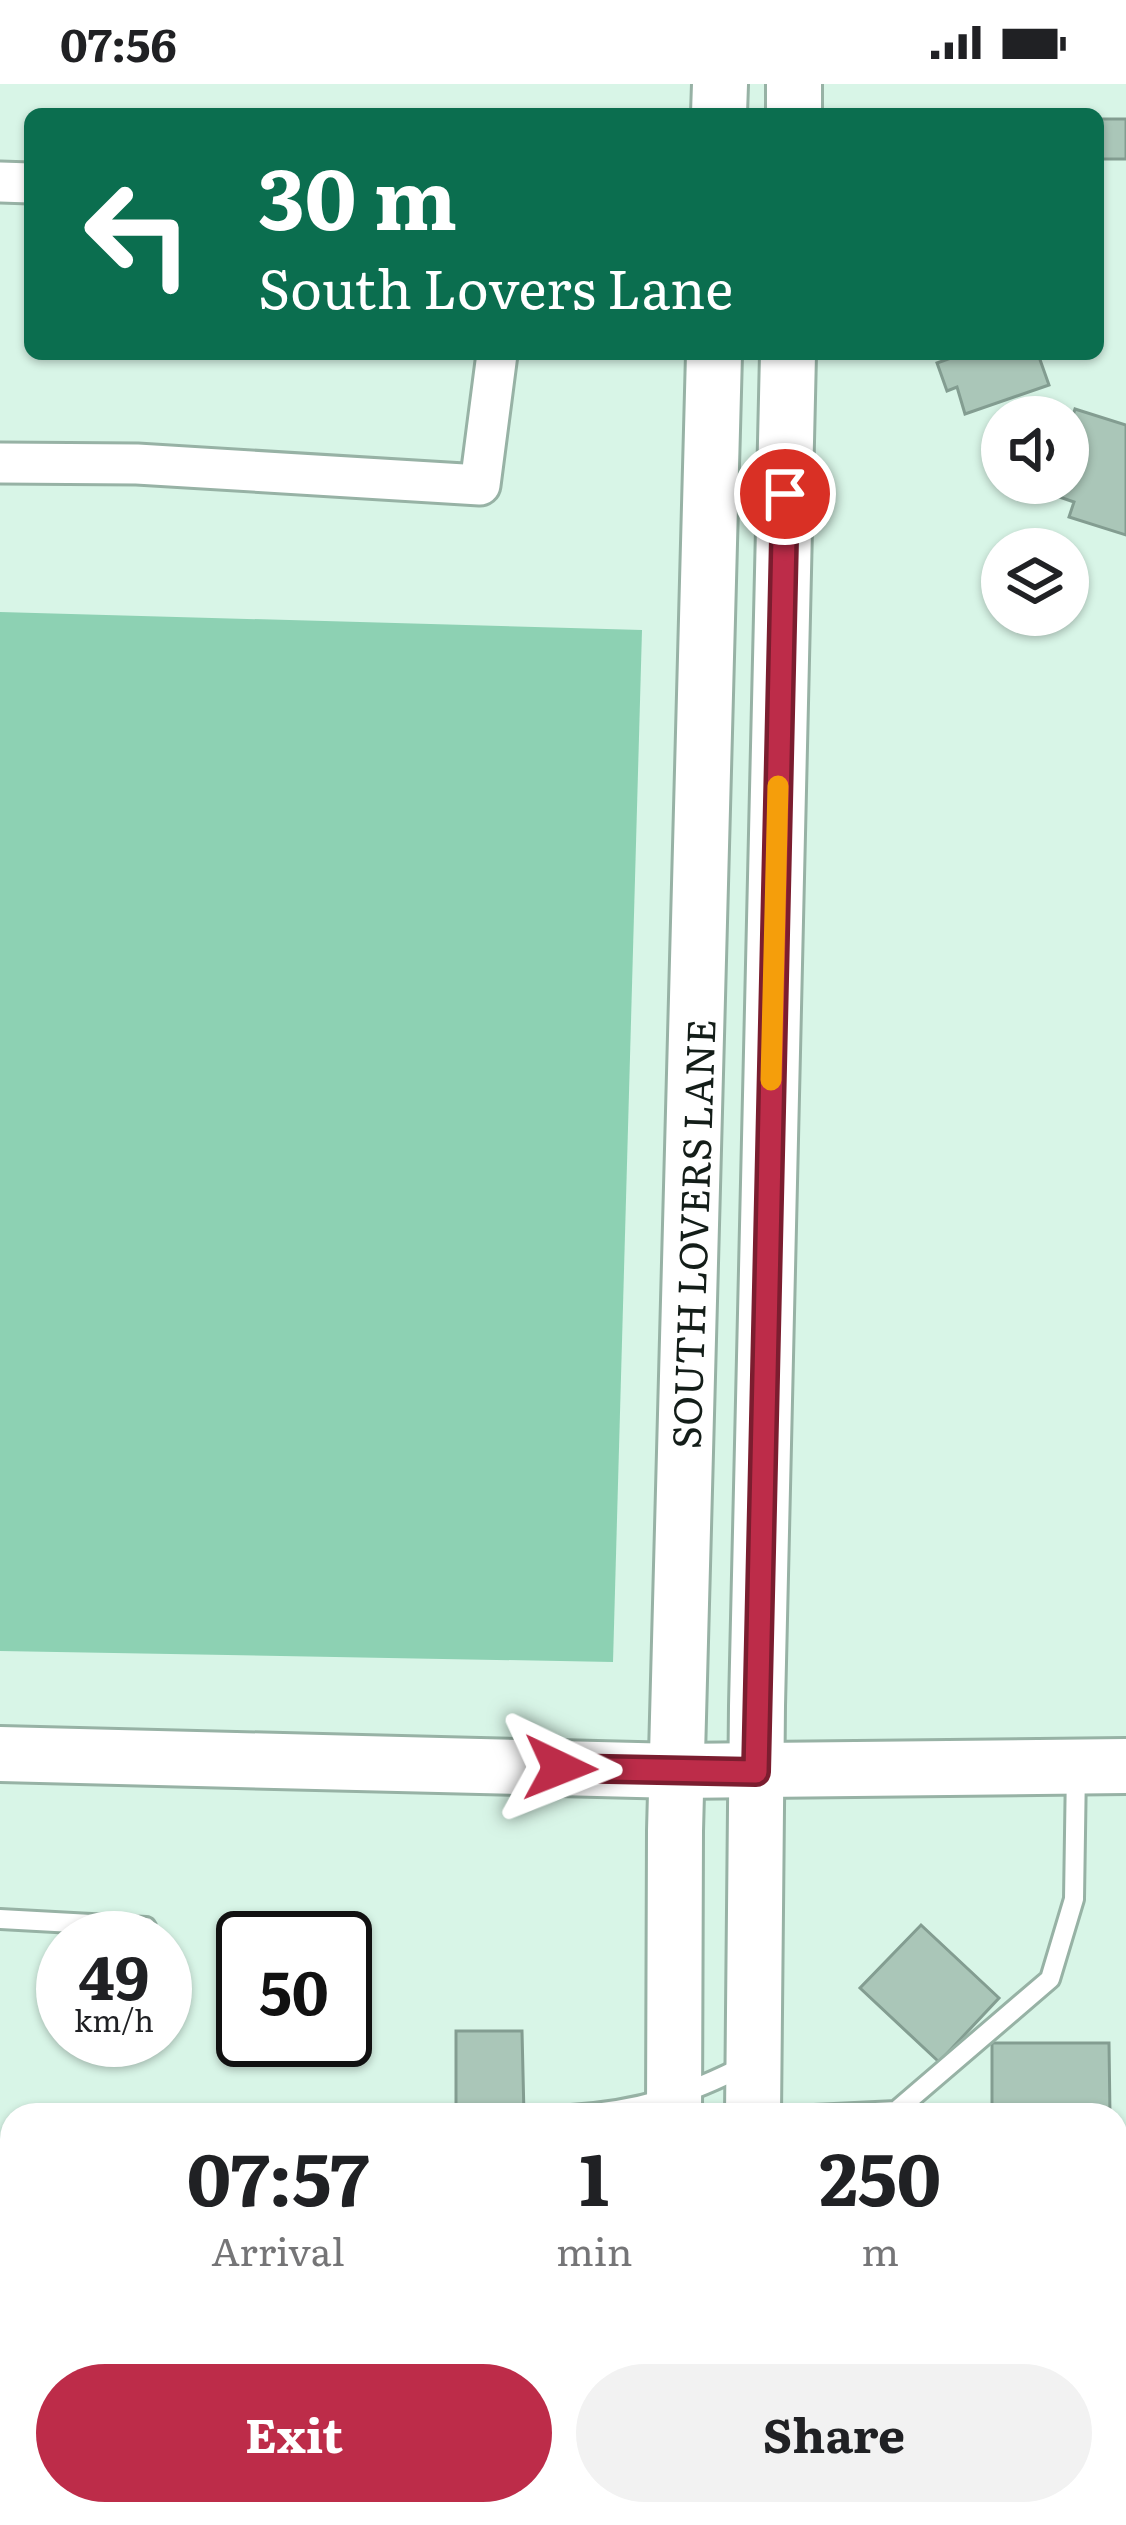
<!DOCTYPE html>
<html lang="en">
<head>
<meta charset="utf-8">
<style>
  :root { --surface:#fff; --page:#f2f2f2; --text:#202124; --muted:#757577; --accent:#bd2c49 }
  body { margin:0; font-family:Literata,serif; background:var(--page); color:var(--text); height:100vh; display:flex; flex-direction:column; font-size:45px; white-space:nowrap }
  * { box-sizing:border-box; margin:0 }
  p { font-size:39px; color:var(--muted) }
  .icon { flex:none; width:66px; height:66px; fill:none; stroke:currentColor; stroke-width:2; stroke-linecap:round; stroke-linejoin:round }
  .map { position:relative; flex:1; overflow:hidden }
  .side { position:absolute; left:0px; top:2019px; width:1128px; height:423px; display:flex; flex-direction:column; background:var(--surface); border-radius:36px 36px 0 0; box-shadow:0 3px 9px #0004 }
  .side>* { flex:none }
  .top-card { position:absolute; left:24px; top:24px; width:1080px; height:252px; border-radius:18px; box-shadow:0 3px 9px #0004; background:#0b6e4f; color:#fff; overflow:hidden }
  .controls { position:absolute; left:981px; top:312px; display:grid; gap:24px }
  .controls a { display:grid; place-items:center; width:108px; height:108px; border-radius:50%; background:var(--surface); box-shadow:0 3px 9px #0004; font-size:60px }
  .speed { position:absolute; left:36px; top:1827px; display:flex; gap:24px; font-size:60px; font-weight:700; text-align:center }
  .speed>* { display:grid; place-content:center; width:156px; height:156px; border-radius:50%; background:var(--surface); box-shadow:0 3px 9px #0004; line-height:1 }
  .speed small { font-size:30px; font-weight:400 }
  .speed .limit { border:6px solid #111; border-radius:18px; background:#fff; color:#111 }
  .pin { position:absolute; display:grid; place-items:center; width:102px; height:102px; color:#fff; margin:-51px; border:6px solid #fff; border-radius:50%; box-shadow:0 3px 12px #0007 }
  .me { position:absolute; width:132px; margin:-66px; rotate:92deg; stroke-linejoin:round; filter:drop-shadow(0 0 9px #0008) }
  .turn { display:flex; align-items:center; gap:42px; height:252px; padding:0 36px; font-size:54px }
  .turn .icon { width:156px; height:156px; stroke-width:2.5 }
  .turn b { display:block; font-size:84px; line-height:102px }
  .eta { display:flex; justify-content:space-evenly; align-items:center; height:204px; text-align:center }
  .eta b { font-size:72px; font-weight:700; line-height:84px }
  .action { display:flex; gap:24px; margin-top:auto; padding:24px 36px }
  .action a { flex:1; height:138px; border-radius:72px; background:var(--accent); color:#fff; font-size:48px; font-weight:700; line-height:138px; text-align:center }
  .action a+a { background:var(--page); color:var(--text) }
  .status { display:flex; justify-content:space-between; align-items:center; height:84px; padding:0 60px; background:var(--surface); direction:ltr }
  .status svg { height:33px; fill:currentColor }
  .map>svg:first-child { display:block }
  .green { fill:#8dd1b3 }
  .building { fill:#aac6b8; stroke:#839d91; stroke-width:3 }
  .lines { fill:none; stroke-linecap:round; stroke-linejoin:round }
  .lane-casing { stroke:#97b2a5; stroke-width:24 }
  .street-casing { stroke:#97b2a5; stroke-width:45 }
  .secondary-casing { stroke:#97b2a5; stroke-width:60 }
  .lane { stroke:#fff; stroke-width:18 }
  .street { stroke:#fff; stroke-width:39 }
  .secondary { stroke:#fff; stroke-width:54 }
  .route-casing { stroke:#7b1d2f; stroke-width:30 }
  .route { stroke:#bd2c49; stroke-width:21 }
  .slow { stroke:#f59e0b; stroke-width:21 }
  .labels { text-anchor:middle; dominant-baseline:central; stroke-width:9; stroke-linejoin:round; paint-order:stroke }
  .street-label { font-size:39px; fill:#131d18; stroke:#fff }
</style>
</head>
<body>
<div class="status"><b>07:56</b><svg viewBox="0 0 49 12"><path d="M0 12V9h3v3zM5 12V6h3v6zM10 12V3h3v9zM15 12V0h3v12zM26 1h20v11H26zM47 4h2v5h-2z"/></svg></div>
<div class="map">
<svg width="1126" height="2441" viewBox="0 0 1126 2441">
  <rect width="100%" height="100%" fill="#d8f5e7"/>
  <polygon class="green" points="0,528 642,546 613,1578 0,1567"/>
  <g class="building">
    <polygon points="1100,35 1126,35 1126,75 1102,75"/>
    <polygon points="950,270 1038,270 1049,301 965,330 957,303 947,307 937,279 951,274"/>
    <polygon points="1075,325 1126,341 1126,451 1069,433 1074,418 1048,409 1051,399 1068,399 1068,347"/>
    <polygon points="921,1841 999,1914 939,1978 860,1904"/>
    <polygon points="456,1947 522,1947 524,2031 456,2031"/>
    <polygon points="992,1959 1109,1959 1110,2031 992,2031"/>
    <rect x="391" y="2430" width="70" height="11"/>
  </g>
  <g class="lines">
    <g class="lane-casing">
      <g id="lane">
        <polyline points="0,1835 146,1843"/>
        <path d="M 571,2031 C 639,2027 688,2011 748,1980"/>
        <polyline points="814,2031 896,2027 1050,1895 1074,1815 1076,1684"/>
        <polyline points="0,2117 12,2117"/>
        <polyline points="0,2312 12,2312"/>
        <polyline points="543,2430 543,2441"/>
        <polyline points="165,2441 165,2430"/>
        <polyline points="338,2441 339,2430"/>
      </g>
    </g>
    <g class="street-casing">
      <g id="street">
        <polyline points="0,98 30,99"/>
        <polyline points="0,379 137,380 480,401 497,270"/>
      </g>
    </g>
    <g class="secondary-casing">
      <g id="secondary">
        <polyline points="719,30 720,0"/>
        <polyline points="794,30 794,0"/>
        <polyline points="0,1670 677,1687 1126,1682"/>
        <polyline points="674,2031 675,1747 714,270"/>
        <polyline points="753,2031 757,1622 788,270"/>
        <polyline points="672,2441 672,2430"/>
        <polyline points="751,2441 751,2430"/>
      </g>
    </g>
    <use href="#lane" class="lane"/>
    <use href="#street" class="street"/>
    <use href="#secondary" class="secondary"/>
  </g>
  <g class="lines">
    <g class="route-casing">
      <polyline id="route" points="560,1684 756,1688 785,410"/>
    </g>
    <use href="#route" class="route"/>
    <polyline class="slow" points="771,996 778,702"/>
  </g>
  <g class="labels">
    <g class="street-label">
      <text transform="translate(691 1150) rotate(-88)">SOUTH LOVERS LANE</text>
    </g>
  </g>
</svg>
<div class="controls">
<a><svg class="icon" aria-label="sound" viewBox="0 0 24 24"><path d="M4 9h4l5-4v14l-5-4H4zM17 9q2 3 0 6"/></svg></a>
<a><svg class="icon" aria-label="layers" viewBox="0 0 24 24"><path d="M12 4l9 5-9 5-9-5zM3 14l9 5 9-5"/></svg></a>
</div>
<div class="speed"><div>49<small>km/h</small></div><div class="limit">50</div></div>
<div class="pin" style="left:785px;top:410px;background:#d93025"><svg class="icon" aria-label="arrive" viewBox="0 0 24 24"><path d="M6 21V4h12l-3 4 3 4H6"/></svg></div>
<svg class="me" style="left:560px;top:1684px" viewBox="-20 -20 40 40"><path d="M0-17L14 15 0 8-14 15z" fill="#bd2c49" stroke="#fff" stroke-width="4"/></svg>
<div class="top-card">
<div class="turn"><svg class="icon" aria-label="left" viewBox="0 0 24 24"><path d="M17 20v-9H6M10 6l-5 5 5 5"/></svg><div><b>30 m</b>South Lovers Lane</div></div>
</div>
<section class="side">
<div class="eta">
<div><b>07:57</b><p>Arrival</p></div>
<div><b>1</b><p>min</p></div>
<div><b>250</b><p>m</p></div>
</div>
<div class="action"><a>Exit</a><a>Share</a></div>
</section>
</div>
</body>
</html>
